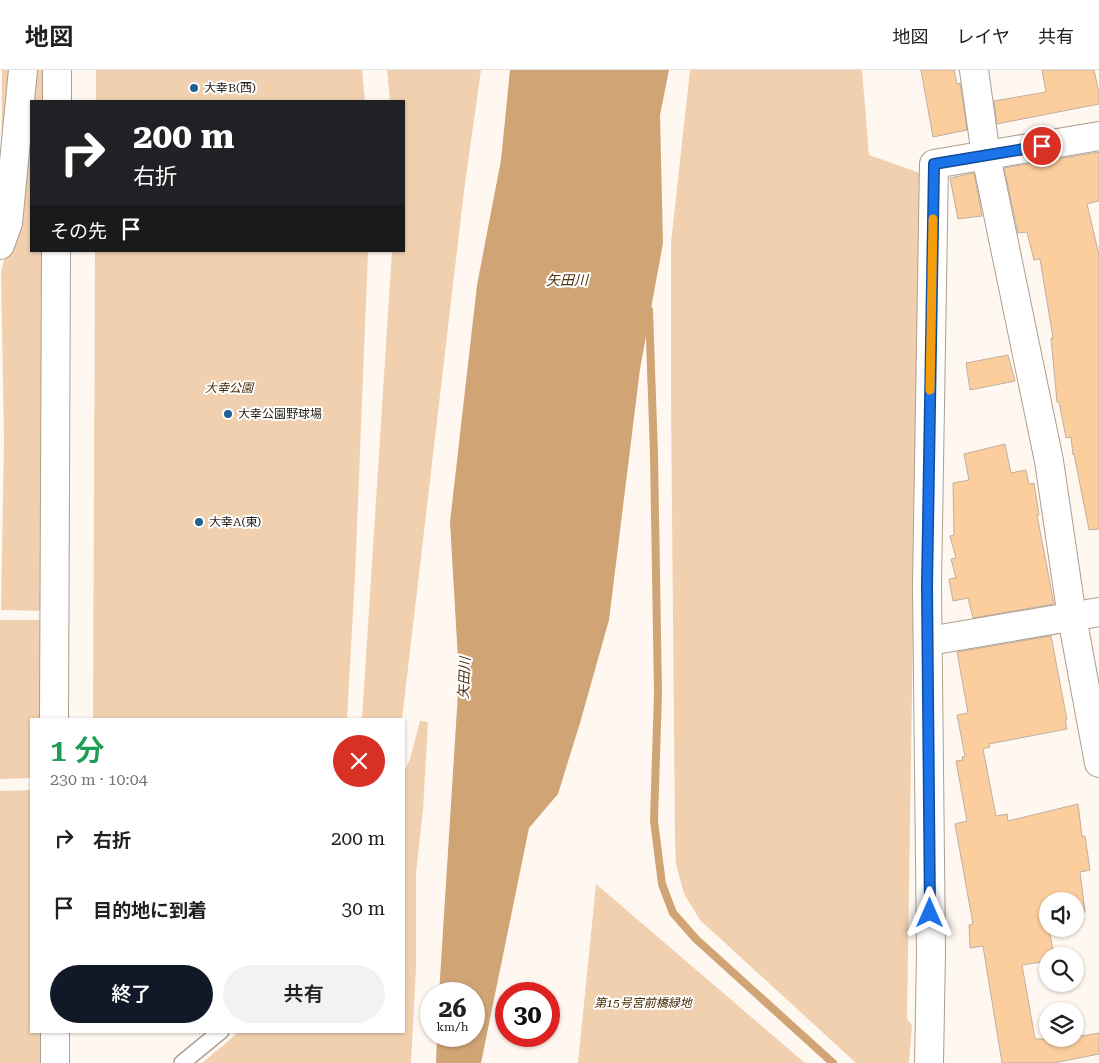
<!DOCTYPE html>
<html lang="ja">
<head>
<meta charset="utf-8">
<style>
  :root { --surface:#fff; --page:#f2f2f2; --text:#202124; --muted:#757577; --line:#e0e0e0; --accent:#111827 }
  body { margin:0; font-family:"Roboto Serif","Noto Sans JP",serif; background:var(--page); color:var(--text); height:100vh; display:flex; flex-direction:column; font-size:19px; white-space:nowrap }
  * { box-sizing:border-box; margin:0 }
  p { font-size:16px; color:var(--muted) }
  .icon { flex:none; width:28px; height:28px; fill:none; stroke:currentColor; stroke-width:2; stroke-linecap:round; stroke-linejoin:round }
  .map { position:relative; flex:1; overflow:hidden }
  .details { position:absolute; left:30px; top:648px; width:375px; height:315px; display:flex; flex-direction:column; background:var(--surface); border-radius:0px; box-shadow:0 1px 4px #0004 }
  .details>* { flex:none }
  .guide { position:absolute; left:30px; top:30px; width:375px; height:152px; border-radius:0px; box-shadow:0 1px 4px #0004; background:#202124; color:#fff; overflow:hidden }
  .buttons { position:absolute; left:1039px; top:822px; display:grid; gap:10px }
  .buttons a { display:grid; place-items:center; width:45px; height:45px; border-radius:50%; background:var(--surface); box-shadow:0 1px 4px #0004; font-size:25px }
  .speed { position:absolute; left:420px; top:912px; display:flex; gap:10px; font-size:25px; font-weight:700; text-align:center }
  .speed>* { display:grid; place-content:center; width:65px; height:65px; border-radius:50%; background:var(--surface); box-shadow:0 1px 4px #0004; line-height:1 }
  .speed small { font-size:12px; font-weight:400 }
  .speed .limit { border:8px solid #d22; background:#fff; color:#111 }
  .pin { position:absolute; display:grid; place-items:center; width:42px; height:42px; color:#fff; margin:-21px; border:2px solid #fff; border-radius:50%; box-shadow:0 1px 5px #0007 }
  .me { position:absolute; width:55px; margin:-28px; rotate:0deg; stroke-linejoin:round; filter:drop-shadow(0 0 4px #0008) }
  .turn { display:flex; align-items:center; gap:18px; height:105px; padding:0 20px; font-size:22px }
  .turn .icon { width:65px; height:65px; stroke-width:2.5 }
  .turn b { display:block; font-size:35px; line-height:42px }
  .then { display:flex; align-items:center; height:48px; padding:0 20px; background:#0003; gap:10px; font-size:19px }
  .round { display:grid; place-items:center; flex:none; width:52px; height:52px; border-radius:26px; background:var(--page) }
  .headline { display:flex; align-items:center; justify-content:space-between; height:85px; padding:0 20px }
  h1 { font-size:30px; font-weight:600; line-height:38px; color:#1e9e55 }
  .action { display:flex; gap:10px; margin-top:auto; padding:10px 20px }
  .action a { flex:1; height:58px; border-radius:30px; background:var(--accent); color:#fff; font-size:20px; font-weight:600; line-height:58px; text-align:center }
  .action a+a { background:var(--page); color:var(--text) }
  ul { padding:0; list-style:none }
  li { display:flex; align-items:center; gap:15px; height:70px; padding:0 20px }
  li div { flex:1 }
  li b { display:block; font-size:19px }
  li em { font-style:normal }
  header { display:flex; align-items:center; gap:30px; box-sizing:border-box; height:70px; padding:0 25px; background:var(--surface); border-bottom:1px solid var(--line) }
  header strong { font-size:24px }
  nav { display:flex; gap:28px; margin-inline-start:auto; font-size:18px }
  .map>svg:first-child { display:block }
  .green { fill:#f1d0af }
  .water { fill:#d1a475 }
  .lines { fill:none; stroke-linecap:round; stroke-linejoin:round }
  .stream { stroke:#d1a475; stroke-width:8 }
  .building { fill:#fccd9d; stroke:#c0b0a0 }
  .lane-casing { stroke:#ae9e8e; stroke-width:18 }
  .street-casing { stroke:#ae9e8e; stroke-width:30 }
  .secondary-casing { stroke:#ae9e8e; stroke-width:30 }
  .lane { stroke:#fff; stroke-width:15 }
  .street { stroke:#fff; stroke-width:28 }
  .secondary { stroke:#fff; stroke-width:28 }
  .route-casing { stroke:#114b97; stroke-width:12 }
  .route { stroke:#1a73e8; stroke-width:9 }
  .slow { stroke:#f59e0b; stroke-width:9 }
  .poi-dot { fill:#1e6196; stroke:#fff; stroke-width:2 }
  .labels { text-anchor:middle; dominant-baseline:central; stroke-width:4; stroke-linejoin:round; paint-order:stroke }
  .poi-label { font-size:12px; fill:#201a14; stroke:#fff; text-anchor:start }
  .park-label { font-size:12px; font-style:italic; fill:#462801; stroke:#fff }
  .water-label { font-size:14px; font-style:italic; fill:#52340e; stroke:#fff }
</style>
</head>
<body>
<header>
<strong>地図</strong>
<nav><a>地図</a><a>レイヤ</a><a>共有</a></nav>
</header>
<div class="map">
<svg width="1099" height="993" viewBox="0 0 1099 993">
  <rect width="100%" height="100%" fill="#fff8f1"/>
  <g class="green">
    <polygon points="2,0 17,0 1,143"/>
    <polygon points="29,0 46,0 46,31 31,31 31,181 45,181 43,541 1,540 4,370 1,201 13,157"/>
    <polygon points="96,0 362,0 365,31 96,31"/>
    <polygon points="387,0 481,0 464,121 402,649 362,649 392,181 404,181 404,31 390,31"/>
    <polygon points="690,0 862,0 869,85 920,103 907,949 912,955 909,993 856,993 700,850 684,824 676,794 675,770 671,331 671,173"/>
    <polygon points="95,181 368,181 355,507 347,649 93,649"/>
    <polygon points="0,550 43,550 43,649 31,649 31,708 0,709"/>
    <polygon points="420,651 428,652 423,740 416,803 416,898 411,993 202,993 240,961 404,961 404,702 410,689"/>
    <polygon points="31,720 31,961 43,961 43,993 0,993 0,721"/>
    <polygon points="596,814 805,993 578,993"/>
  </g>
  <polygon class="water" points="510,0 669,0 660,45 663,173 640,299 609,550 580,653 558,724 529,758 481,993 436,993 437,966 474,966 474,924 439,924 459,607 450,452 477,215 501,90"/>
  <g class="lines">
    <polyline class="stream" points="649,240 654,385 658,623 654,751 662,814 673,843 696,869 833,993"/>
  </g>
  <g class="building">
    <polygon points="921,0 954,0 957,14 960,13 967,60 933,67"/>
    <polygon points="1042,0 1094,0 1099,23 1099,34 997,54 994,31 1046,22"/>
    <polygon points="1099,82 1099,131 1087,134 1099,185 1099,459 1089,460 1074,384 1073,385 1071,367 1066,368 1059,332 1057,332 1051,268 1053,268 1040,189 1034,190 1027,162 1018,163 1004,98"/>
    <polygon points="974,103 982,146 958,149 950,108"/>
    <polygon points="1008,285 1015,311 970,320 966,293"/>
    <polygon points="1005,374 1011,403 1026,400 1029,414 1034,413 1039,445 1037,445 1054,534 973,548 968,528 953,531 949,509 956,508 951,489 956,488 950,466 954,465 953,413 969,410 964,384"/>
    <polygon points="1051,566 1067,650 1065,650 1067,659 989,674 990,677 983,679 996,746 1007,744 1008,751 1078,734 1082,766 1085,766 1090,800 1080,802 1085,842 1075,844 1075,831 1048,831 1048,859 1049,859 1054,886 1048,886 1048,891 1022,895 1035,969 1075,969 1075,967 1099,963 1099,984 1054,993 1002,993 983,876 970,878 969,855 973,854 955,754 967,751 956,691 963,690 962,687 965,686 957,645 968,643 957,582"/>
  </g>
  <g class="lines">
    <g class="lane-casing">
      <polyline id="lane" points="182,993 221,961"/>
    </g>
    <g class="street-casing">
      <g id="street">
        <polyline points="974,0 986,86 1049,391 1072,547 1099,693"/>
        <polyline points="0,175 8,153 23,0"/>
        <polyline points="929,571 1099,542"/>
        <polyline points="929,993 931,882 927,515 934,94 1099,66"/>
      </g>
    </g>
    <g class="secondary-casing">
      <g id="secondary">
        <polyline points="57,31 57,0"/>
        <polyline points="54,649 56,181"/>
        <polyline points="55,961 55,993"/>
      </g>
    </g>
    <use href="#lane" class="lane"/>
    <use href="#street" class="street"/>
    <use href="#secondary" class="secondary"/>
  </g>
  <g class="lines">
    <g class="route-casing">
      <polyline id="route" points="930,843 927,515 934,94 1042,76"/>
    </g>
    <use href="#route" class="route"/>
    <polyline class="slow" points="930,320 933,149"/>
  </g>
  <g class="poi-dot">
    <circle cx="194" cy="18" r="5"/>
    <circle cx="228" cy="344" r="5"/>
    <circle cx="199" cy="452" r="5"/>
  </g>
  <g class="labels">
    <g class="poi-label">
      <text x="204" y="18">大幸B(西)</text>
      <text x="238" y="344">大幸公園野球場</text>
      <text x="209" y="452">大幸A(東)</text>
    </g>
    <g class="park-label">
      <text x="229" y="318">大幸公園</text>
      <text x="643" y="933">第15号宮前橋緑地</text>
    </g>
    <g class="water-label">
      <text x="567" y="210">矢田川</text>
      <text transform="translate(464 608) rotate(-87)">矢田川</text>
    </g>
  </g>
</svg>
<div class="buttons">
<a><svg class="icon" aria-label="sound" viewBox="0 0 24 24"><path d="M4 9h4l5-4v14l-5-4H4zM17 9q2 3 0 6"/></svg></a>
<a><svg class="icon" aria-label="search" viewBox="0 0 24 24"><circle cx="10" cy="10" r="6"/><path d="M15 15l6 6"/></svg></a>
<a><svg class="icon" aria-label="layers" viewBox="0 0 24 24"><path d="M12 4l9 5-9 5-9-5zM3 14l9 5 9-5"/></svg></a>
</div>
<div class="speed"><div>26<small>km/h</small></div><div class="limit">30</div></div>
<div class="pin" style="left:1042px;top:76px;background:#d93025"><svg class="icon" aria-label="arrive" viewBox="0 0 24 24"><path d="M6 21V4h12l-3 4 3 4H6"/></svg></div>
<svg class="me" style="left:930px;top:843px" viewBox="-20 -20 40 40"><path d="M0-17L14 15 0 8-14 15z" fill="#1a73e8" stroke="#fff" stroke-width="4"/></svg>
<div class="guide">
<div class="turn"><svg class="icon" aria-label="right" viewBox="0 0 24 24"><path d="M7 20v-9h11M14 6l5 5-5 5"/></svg><div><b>200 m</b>右折</div></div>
<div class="then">その先<svg class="icon" aria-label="arrive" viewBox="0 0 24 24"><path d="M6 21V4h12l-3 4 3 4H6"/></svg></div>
</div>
<section class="details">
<div class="headline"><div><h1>1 分</h1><p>230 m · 10:04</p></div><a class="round" style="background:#d93025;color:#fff"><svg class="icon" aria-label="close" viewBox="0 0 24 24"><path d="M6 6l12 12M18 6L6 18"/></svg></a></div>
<ul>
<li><svg class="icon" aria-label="right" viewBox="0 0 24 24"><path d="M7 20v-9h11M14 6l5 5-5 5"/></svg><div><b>右折</b></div><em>200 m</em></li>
<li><svg class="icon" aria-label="arrive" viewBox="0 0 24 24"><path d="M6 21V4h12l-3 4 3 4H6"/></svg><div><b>目的地に到着</b></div><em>30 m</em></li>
</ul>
<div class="action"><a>終了</a><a>共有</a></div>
</section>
</div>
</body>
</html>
